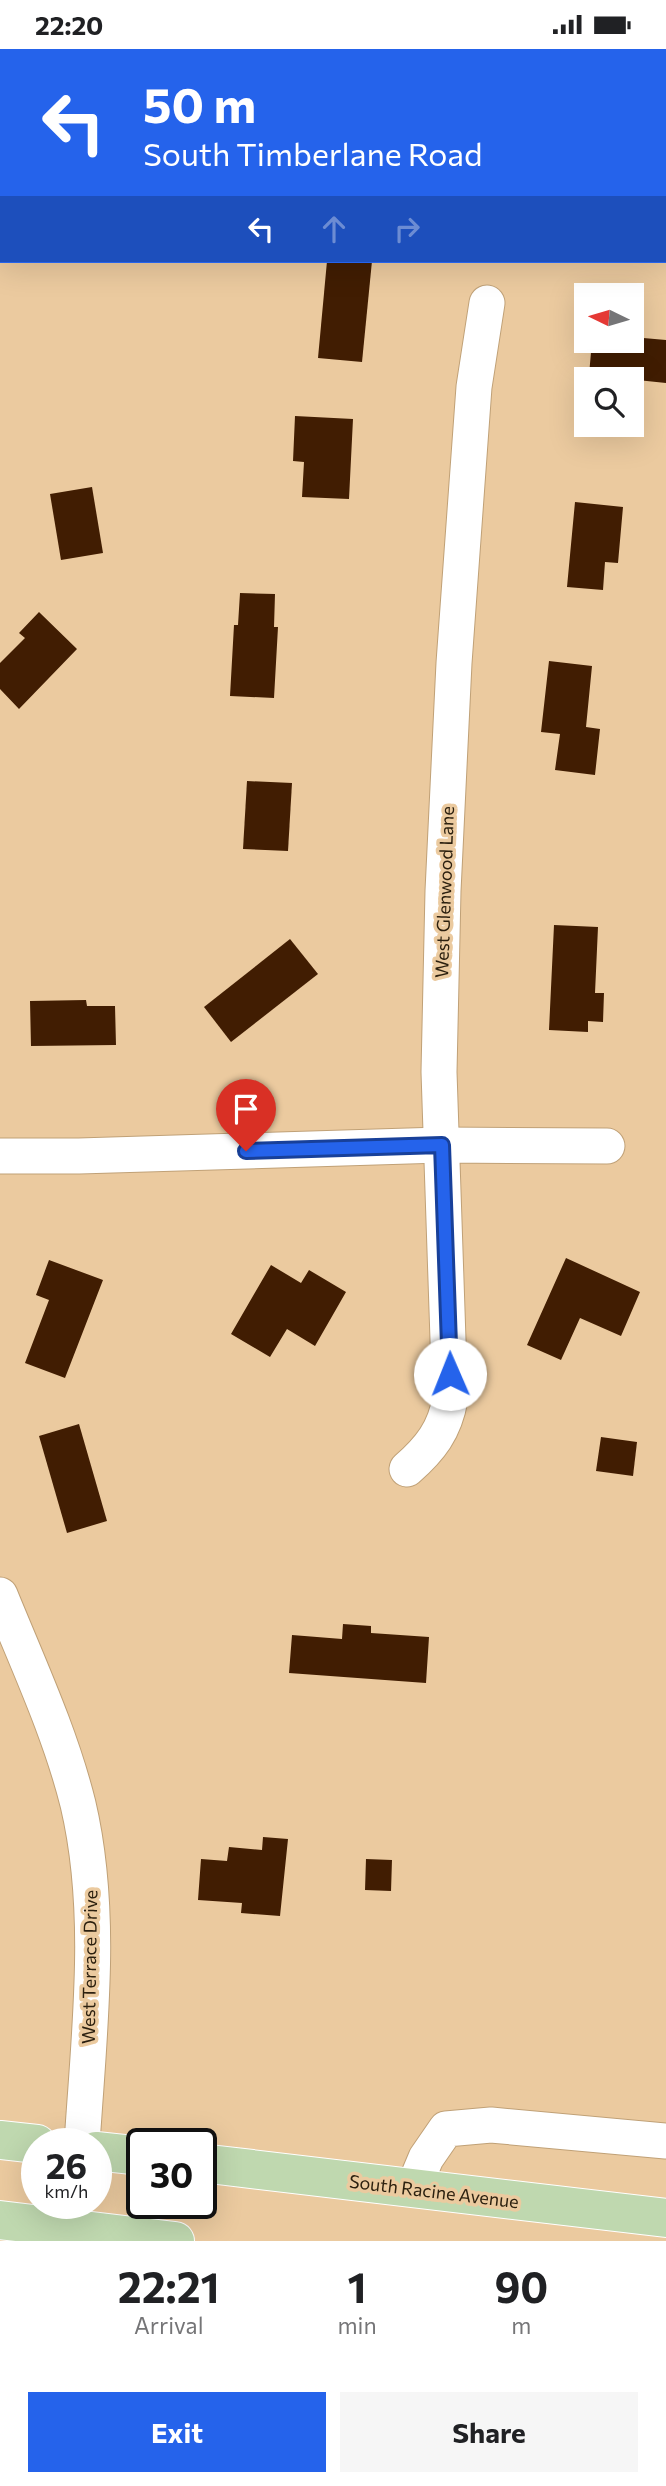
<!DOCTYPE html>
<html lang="en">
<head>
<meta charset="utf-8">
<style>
  :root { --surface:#fff; --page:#f6f6f6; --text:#202124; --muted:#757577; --accent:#2563eb }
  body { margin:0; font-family:Commissioner,sans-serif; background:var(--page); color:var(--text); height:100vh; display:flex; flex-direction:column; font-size:26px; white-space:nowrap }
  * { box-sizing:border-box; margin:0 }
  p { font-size:23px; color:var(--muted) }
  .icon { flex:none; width:38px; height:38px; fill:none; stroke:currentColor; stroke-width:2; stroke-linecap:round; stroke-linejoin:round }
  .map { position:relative; height:2192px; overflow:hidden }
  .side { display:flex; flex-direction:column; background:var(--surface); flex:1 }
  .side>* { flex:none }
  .hud { position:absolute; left:0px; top:0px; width:667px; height:214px; box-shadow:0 7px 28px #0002; background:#2563eb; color:#fff; overflow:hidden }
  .needle { width:46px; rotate:275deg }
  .controls { position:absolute; left:574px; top:234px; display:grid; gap:14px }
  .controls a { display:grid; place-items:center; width:70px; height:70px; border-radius:0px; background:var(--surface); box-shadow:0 7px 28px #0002; font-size:35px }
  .speed { position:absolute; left:21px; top:2079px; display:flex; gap:14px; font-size:35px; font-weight:700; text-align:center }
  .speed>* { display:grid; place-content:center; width:91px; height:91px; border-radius:50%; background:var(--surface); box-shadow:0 7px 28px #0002; line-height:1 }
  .speed small { font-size:18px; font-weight:400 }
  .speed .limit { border:4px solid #111; border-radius:10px; background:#fff; color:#111 }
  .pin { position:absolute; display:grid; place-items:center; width:60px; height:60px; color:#fff; margin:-72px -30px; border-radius:50% 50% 50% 0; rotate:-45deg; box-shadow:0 0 7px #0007 }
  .pin .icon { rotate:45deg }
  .me { position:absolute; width:77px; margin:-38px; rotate:359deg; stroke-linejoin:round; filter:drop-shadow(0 0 5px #0008) }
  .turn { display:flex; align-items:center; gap:24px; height:147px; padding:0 28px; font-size:32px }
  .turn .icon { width:91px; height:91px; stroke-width:2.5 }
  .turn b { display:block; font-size:49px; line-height:60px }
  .lanes { display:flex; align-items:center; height:66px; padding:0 28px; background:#0003; justify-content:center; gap:35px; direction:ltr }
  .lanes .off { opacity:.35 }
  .eta { display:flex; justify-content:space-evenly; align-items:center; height:119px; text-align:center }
  .eta b { font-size:42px; font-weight:700; line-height:49px }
  .action { display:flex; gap:14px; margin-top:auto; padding:14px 28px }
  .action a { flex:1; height:80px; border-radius:0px; background:var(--accent); color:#fff; font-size:28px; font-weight:700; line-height:80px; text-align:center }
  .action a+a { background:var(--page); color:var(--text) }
  .status { display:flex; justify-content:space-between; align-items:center; height:49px; padding:0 35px; background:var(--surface); direction:ltr }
  .status svg { height:19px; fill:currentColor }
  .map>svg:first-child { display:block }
  .building { fill:#411d02 }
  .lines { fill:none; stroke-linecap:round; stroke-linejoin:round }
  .minor-casing { stroke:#c0a177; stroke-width:37 }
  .major-casing { stroke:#fff; stroke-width:40 }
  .minor { stroke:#fff; stroke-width:35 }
  .major { stroke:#bfd8af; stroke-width:38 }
  .route-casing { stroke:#184099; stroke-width:18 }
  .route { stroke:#2563eb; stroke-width:12 }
  .labels { text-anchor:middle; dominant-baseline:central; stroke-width:7; stroke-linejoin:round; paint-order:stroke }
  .street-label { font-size:18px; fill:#2c200f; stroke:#ebca9f }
</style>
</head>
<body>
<div class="status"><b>22:20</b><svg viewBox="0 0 49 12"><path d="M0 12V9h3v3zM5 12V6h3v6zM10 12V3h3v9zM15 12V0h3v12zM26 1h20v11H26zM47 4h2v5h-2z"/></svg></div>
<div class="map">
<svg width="666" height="2192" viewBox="0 0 666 2192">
  <rect width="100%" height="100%" fill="#ebca9f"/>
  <g class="building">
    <polygon points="327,212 372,212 362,313 318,309"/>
    <polygon points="632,288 666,291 666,334 589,326 592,292 632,292"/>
    <polygon points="295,367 353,370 349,450 302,448 304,413 293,412"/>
    <polygon points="92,438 103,504 61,511 50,445"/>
    <polygon points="575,453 623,458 618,514 605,513 603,541 567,538"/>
    <polygon points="240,544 275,545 274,578 278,578 274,649 230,647 234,576 238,576"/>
    <polygon points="39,563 77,600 19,660 0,640 0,614 25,589 19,584"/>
    <polygon points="549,612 592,617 586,678 600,680 595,726 555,721 560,685 541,683"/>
    <polygon points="247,732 292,734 288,802 243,800"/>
    <polygon points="554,876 598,878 595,944 604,944 603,973 588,972 588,983 549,981"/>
    <polygon points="290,890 318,925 231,993 204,958"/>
    <polygon points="86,951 87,957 115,957 116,996 31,997 30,952"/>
    <polygon points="566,1209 640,1243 621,1287 580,1269 561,1311 527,1296"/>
    <polygon points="49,1211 103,1231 65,1329 25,1314 49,1251 36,1246"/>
    <polygon points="271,1216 301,1234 309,1221 346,1243 315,1297 287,1280 270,1308 231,1285"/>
    <polygon points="79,1375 107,1472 67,1484 39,1387"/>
    <polygon points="601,1388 637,1393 633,1427 596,1422"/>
    <polygon points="343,1575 371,1577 371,1584 429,1588 426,1634 289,1624 292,1586 342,1590"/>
    <polygon points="263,1788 288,1790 280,1867 241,1864 242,1854 198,1851 201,1810 227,1812 229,1798 262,1801"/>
    <polygon points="366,1810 392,1811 391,1842 365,1841"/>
  </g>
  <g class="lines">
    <g class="minor-casing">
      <g id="minor">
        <polyline points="0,1107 79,1107 441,1096 607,1097"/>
        <path d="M 407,1420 C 430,1400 445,1381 450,1350 L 439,1023 L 443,842 L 454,614 L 474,338 L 487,254"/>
        <path d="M 0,1546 C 28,1615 60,1683 78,1755 C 104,1865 89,1983 82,2095"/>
        <polyline points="413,2140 426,2109 446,2080 491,2076 666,2092"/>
      </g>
    </g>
    <g class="major-casing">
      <g id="major">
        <polyline points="0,2091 37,2095"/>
        <polyline points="96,2102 142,2107"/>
        <polyline points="201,2114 666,2169"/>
        <polyline points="0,2171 175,2192"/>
      </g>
    </g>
    <use href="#minor" class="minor"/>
    <use href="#major" class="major"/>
  </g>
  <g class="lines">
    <g class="route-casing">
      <polyline id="route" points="246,1102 442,1096 450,1325"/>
    </g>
    <use href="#route" class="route"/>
  </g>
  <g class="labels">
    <g class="street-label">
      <text transform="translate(444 843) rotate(-88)">West Glenwood Lane</text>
      <text transform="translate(89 1918) rotate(-89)">West Terrace Drive</text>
      <text transform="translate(434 2142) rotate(7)">South Racine Avenue</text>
    </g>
  </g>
</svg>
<div class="controls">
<a><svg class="needle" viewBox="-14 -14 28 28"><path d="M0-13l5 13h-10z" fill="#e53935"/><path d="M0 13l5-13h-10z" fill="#757577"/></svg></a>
<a><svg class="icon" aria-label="search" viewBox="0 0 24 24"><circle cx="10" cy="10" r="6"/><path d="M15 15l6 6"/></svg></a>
</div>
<div class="speed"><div>26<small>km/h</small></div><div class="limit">30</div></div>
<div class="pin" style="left:246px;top:1102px;background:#d93025"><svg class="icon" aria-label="arrive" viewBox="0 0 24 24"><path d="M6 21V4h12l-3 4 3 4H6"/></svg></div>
<svg class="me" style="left:450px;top:1325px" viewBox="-20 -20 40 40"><circle r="19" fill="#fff"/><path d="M0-13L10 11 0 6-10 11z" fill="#2563eb"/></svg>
<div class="hud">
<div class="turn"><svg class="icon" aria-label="left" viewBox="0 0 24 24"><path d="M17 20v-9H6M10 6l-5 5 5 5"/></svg><div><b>50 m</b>South Timberlane Road</div></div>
<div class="lanes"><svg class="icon" aria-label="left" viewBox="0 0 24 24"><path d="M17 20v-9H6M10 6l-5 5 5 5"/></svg><svg class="icon off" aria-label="ahead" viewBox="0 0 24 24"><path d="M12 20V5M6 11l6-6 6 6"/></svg><svg class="icon off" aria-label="right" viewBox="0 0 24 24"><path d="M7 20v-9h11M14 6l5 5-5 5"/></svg></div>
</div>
</div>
<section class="side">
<div class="eta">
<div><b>22:21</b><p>Arrival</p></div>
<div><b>1</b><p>min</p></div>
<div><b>90</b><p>m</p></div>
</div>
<div class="action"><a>Exit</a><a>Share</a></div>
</section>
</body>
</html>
